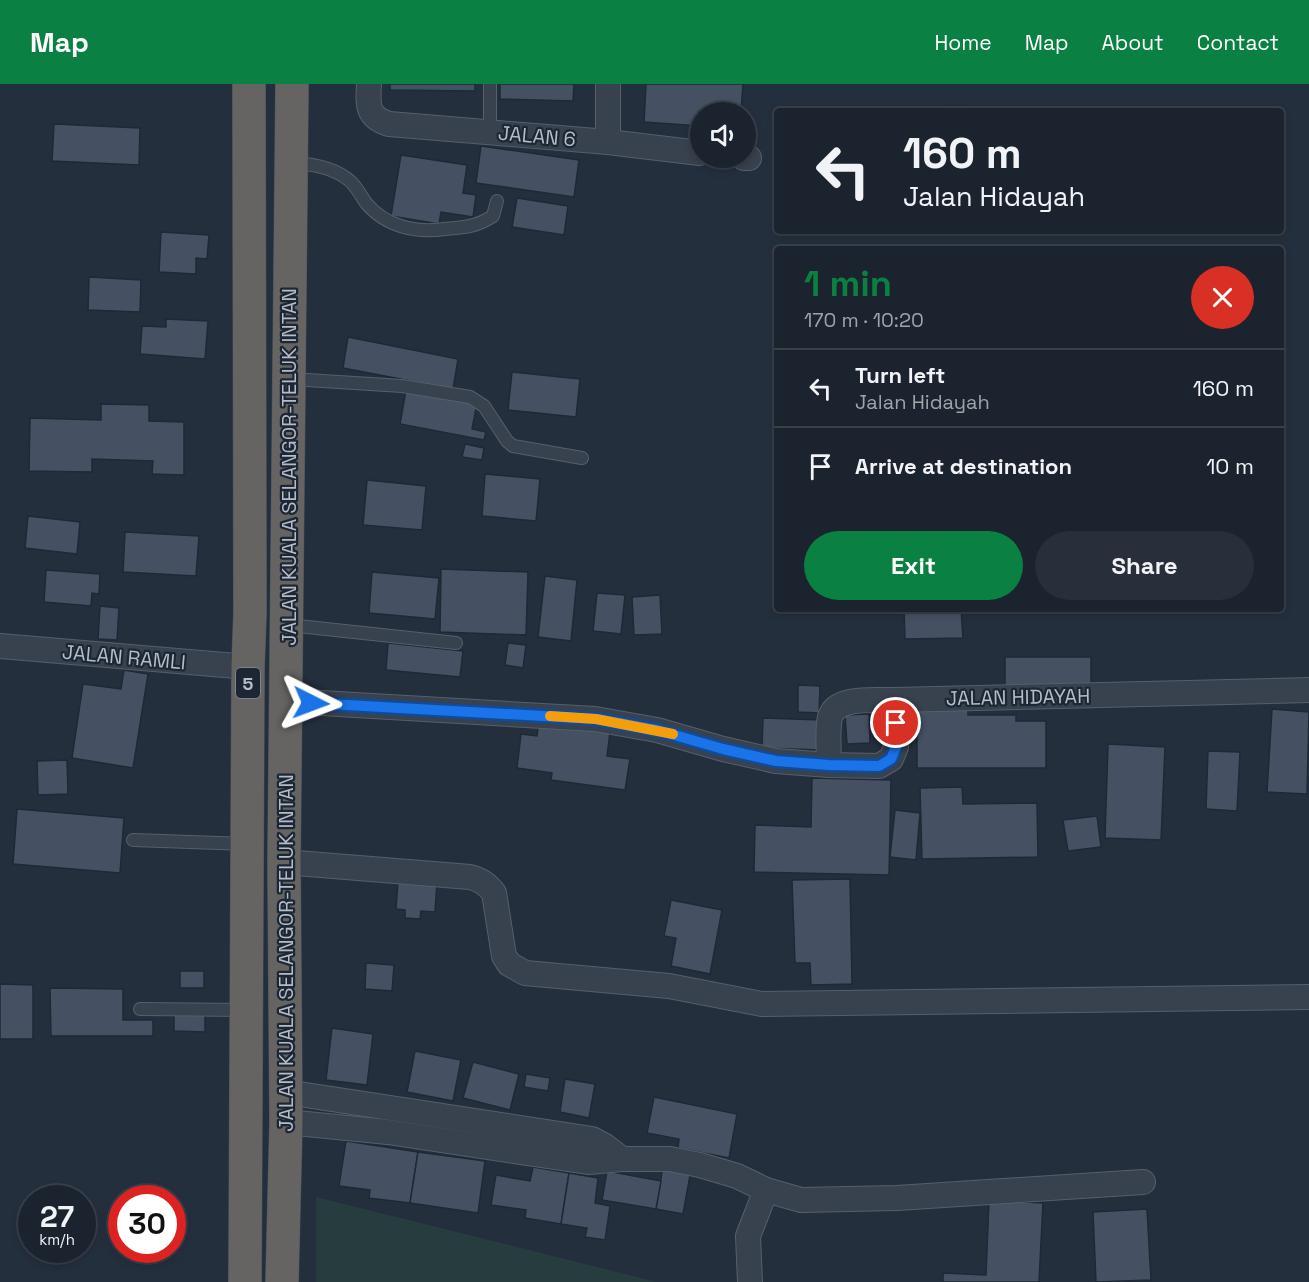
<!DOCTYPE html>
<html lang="en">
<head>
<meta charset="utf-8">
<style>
  :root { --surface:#1b232e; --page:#282f3a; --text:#f1f3f6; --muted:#a0a4aa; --line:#39404a; --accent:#0b8043 }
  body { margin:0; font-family:"Space Grotesk",sans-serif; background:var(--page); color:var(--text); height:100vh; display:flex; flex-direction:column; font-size:22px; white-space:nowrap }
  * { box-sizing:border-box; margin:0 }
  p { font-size:20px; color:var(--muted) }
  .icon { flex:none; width:33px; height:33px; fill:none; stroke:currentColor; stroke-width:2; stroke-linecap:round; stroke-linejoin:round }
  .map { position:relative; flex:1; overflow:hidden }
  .panel { position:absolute; left:774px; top:162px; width:510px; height:366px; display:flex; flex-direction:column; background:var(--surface); border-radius:6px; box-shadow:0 3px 9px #0003,0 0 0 2px var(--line) }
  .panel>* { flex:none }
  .guide { position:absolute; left:774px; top:24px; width:510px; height:126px; border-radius:6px; box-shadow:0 3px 9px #0003,0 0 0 2px var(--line); background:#1b232e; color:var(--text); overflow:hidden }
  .tools { position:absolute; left:690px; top:18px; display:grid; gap:12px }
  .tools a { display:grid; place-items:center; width:66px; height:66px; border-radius:50%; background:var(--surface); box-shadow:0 3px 9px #0003,0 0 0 2px var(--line); font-size:30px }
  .speed { position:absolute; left:18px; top:1101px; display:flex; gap:12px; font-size:30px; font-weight:700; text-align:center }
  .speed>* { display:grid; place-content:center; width:78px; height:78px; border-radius:50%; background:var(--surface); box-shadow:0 3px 9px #0003,0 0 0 2px var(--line); line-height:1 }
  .speed small { font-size:15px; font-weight:400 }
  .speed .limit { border:9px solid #d22; background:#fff; color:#111 }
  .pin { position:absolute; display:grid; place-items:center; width:51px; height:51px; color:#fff; margin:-26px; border:3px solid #fff; border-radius:50%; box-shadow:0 2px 6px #0007 }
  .me { position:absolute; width:66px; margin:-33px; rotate:93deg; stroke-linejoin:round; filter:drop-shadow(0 0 4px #0008) }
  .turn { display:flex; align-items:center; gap:21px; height:126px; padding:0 30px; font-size:27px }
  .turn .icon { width:78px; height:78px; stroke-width:2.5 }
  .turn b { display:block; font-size:42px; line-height:51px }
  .round { display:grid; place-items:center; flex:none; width:63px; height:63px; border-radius:32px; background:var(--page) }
  .headline { display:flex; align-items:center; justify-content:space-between; height:102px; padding:0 30px }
  h1 { font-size:36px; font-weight:600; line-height:45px; color:var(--accent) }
  .button { display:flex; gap:12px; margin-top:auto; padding:12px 30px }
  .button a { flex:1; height:69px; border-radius:36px; background:var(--accent); color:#fff; font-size:24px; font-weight:600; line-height:69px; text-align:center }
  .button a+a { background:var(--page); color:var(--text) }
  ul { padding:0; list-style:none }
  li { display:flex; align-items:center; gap:18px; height:78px; padding:0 30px; border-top:2px solid var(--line) }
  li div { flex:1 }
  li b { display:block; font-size:22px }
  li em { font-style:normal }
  header { display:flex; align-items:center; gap:36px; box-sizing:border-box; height:84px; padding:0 30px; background:var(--accent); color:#fff }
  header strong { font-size:28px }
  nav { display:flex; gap:33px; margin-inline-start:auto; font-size:21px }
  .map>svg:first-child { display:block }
  .green { fill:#263c3f }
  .building { fill:#455162; stroke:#1f2835; stroke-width:1.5 }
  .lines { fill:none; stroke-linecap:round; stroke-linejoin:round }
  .service-casing { stroke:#565f6c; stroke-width:14 }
  .minor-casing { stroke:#565f6c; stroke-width:26 }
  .trunk-casing { stroke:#434c59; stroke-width:34 }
  .service { stroke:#38414e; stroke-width:12 }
  .minor { stroke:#38414e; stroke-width:24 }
  .trunk { stroke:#656462; stroke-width:33 }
  .route-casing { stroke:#114b97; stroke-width:15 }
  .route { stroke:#1a73e8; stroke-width:10 }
  .slow { stroke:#f59e0b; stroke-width:10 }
  .labels { text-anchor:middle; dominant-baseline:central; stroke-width:4.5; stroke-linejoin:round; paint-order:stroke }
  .shield { fill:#1d2633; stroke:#878f9c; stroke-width:1.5 }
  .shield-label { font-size:18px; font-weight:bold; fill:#b4bcc9 }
  .street-label { font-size:20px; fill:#b4bcc9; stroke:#1d2633 }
</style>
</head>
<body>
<header>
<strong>Map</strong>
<nav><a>Home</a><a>Map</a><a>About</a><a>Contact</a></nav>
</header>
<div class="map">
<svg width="1309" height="1198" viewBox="0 0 1309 1198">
  <rect width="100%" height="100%" fill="#242f3e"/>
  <polygon class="green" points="316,1113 657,1198 316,1198"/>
  <g class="building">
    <polygon points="390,0 475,0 475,7 390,6"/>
    <polygon points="500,0 574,0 573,17 500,15"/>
    <polygon points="646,0 743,0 741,28 700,28 700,42 644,38"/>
    <polygon points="965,22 965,27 916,27 916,23"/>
    <polygon points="54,40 140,44 139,81 52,77"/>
    <polygon points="481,62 579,76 574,113 476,99"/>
    <polygon points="401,71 467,81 463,109 476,111 473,133 441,128 439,140 391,132"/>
    <polygon points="517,114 568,122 564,151 512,143"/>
    <polygon points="161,148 209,151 207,175 196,174 196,190 159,188"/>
    <polygon points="89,193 141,196 140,228 88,226"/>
    <polygon points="166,235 208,237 205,275 140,270 142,242 166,243"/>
    <polygon points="348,253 458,275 453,305 343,284"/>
    <polygon points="512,288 580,295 576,333 508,326"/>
    <polygon points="406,306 477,320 472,345 486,348 484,356 400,340"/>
    <polygon points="101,320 149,321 149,337 184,338 184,391 152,390 153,377 92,375 92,388 29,387 30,334 101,336"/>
    <polygon points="465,360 484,364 482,376 462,373"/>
    <polygon points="485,390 540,395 536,437 482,432"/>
    <polygon points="367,396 426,402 422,446 363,441"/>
    <polygon points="28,432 80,438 77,470 25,464"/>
    <polygon points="125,448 199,452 196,492 123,488"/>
    <polygon points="441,485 528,488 526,551 440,548"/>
    <polygon points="46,486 100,490 99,510 92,509 91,522 44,518"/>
    <polygon points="372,488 439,494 435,535 369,529"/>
    <polygon points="545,492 577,496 571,557 538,553"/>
    <polygon points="597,509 625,511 621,550 593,547"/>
    <polygon points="660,511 662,550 634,551 632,513"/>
    <polygon points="100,522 119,524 117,556 98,555"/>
    <polygon points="904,525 961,525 963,554 905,555"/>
    <polygon points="388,559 463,567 460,593 386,586"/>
    <polygon points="508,559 526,561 523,584 505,581"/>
    <rect x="1005" y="573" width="86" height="30"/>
    <polygon points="124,586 148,590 133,684 72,674 83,600 121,605"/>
    <polygon points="798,601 820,602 819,629 798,628"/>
    <polygon points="917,621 968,621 968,631 1016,631 1016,637 1046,637 1046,684 917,684"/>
    <polygon points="1272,625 1309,628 1307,710 1267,708"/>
    <polygon points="869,630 870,659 847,660 845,631"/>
    <polygon points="763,634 821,636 820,666 762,664"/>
    <polygon points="539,637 610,648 607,672 630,675 625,706 551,696 552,689 517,684 521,650 537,652"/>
    <polygon points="1108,660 1165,663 1161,756 1105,754"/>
    <polygon points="1208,667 1240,668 1237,727 1206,725"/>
    <polygon points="67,676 68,710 38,711 37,677"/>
    <polygon points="812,694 891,696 889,791 754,788 755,741 811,743"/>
    <polygon points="962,703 963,720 1037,719 1038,773 922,775 920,704"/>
    <polygon points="17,725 124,734 120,789 13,780"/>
    <polygon points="895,726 920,729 916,776 890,773"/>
    <polygon points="1097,732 1101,763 1068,767 1063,736"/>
    <polygon points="850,795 852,900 811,901 810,879 795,879 792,796"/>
    <polygon points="398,796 437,798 435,828 421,827 420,835 405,834 405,826 396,825"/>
    <polygon points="671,816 722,826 710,890 671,882 676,854 664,852"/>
    <polygon points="366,879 394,881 392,907 365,905"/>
    <rect x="180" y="887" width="24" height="17"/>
    <polygon points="0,900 33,901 33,955 0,955"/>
    <polygon points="50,904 123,905 123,936 153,936 153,952 51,952"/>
    <polygon points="174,930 205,930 205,948 174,947"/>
    <polygon points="332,944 373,950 367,1001 326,996"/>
    <polygon points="415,967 461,976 453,1017 407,1008"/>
    <polygon points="473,978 519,990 510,1026 463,1014"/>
    <polygon points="526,990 550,994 548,1007 524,1003"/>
    <polygon points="565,995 595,1000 589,1034 560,1028"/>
    <polygon points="654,1013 737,1030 729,1074 678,1064 679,1055 647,1049"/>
    <polygon points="346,1057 418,1068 410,1119 369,1114 370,1106 339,1102"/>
    <polygon points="418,1068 485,1077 478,1129 410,1119"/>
    <polygon points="663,1082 691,1086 683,1130 656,1125"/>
    <polygon points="533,1083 569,1089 561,1140 525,1134 526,1126 491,1121 496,1091 530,1097"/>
    <polygon points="607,1087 661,1097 656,1125 602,1116"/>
    <polygon points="569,1089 598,1094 595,1119 610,1122 605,1156 585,1153 587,1144 561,1140"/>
    <polygon points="989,1116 1043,1119 1039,1198 943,1198 943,1189 986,1191"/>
    <polygon points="1147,1125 1151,1196 1096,1198 1093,1128"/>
  </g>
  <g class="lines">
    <g class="service-casing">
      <g id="service">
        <polyline points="490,48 490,0"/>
        <path d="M 294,79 C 312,80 335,84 350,97 C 356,102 361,112 366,119 C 386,143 416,149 445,145 C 465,143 476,143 493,132 L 497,117"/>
        <polyline points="291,295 402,302 470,313 484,322 507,357 513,362 582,374"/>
        <polyline points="289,541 456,559"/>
        <polyline points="133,756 247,760"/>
        <polyline points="140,925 246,926"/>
      </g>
    </g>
    <g class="minor-casing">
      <g id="minor">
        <path d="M 369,0 C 368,20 366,33 389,40 L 608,58 L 700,69"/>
        <polyline points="608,58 608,0"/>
        <polyline points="744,74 749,74"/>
        <polyline points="0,562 248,583"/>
        <polyline points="287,617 595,635 657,646 723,665 776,677 829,681 879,682 891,675 896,663 895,616 1309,606"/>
        <path d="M 829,681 C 829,668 827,646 830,633 C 837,611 877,617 895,616"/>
        <path d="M 284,778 L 470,793 C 481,796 487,800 494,809 L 504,872 L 509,880 L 525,889 L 669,902 L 762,920 L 1309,913"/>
        <polyline points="286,1008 592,1055 605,1062 622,1075"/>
        <polyline points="286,1038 388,1048 588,1078 622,1075 670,1075 700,1081 737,1092 766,1106 801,1116 897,1114 1143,1098"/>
        <polyline points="750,1198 748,1152 766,1106"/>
      </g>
    </g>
    <g class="trunk-casing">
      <g id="trunk">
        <polyline points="245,1198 248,583 250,528 249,0"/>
        <polyline points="282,1198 286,1038 284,778 292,0"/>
      </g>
    </g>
    <use href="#service" class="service"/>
    <use href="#minor" class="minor"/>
    <use href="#trunk" class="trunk"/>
  </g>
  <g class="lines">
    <g class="route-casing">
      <polyline id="route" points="311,619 596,635 657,646 723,665 776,677 829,681 879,682 891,675 896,663 896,639"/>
    </g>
    <use href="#route" class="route"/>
    <polyline class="slow" points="550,632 596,635 673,650"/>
  </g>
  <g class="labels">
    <rect class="shield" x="236" y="584" width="24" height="30" rx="4.5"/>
    <g class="shield-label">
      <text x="248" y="599">5</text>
    </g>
    <g class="street-label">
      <text transform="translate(537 52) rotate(5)">JALAN 6</text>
      <text transform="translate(289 383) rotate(-90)">JALAN KUALA SELANGOR-TELUK INTAN</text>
      <text transform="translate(124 573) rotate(5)">JALAN RAMLI</text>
      <text transform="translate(1018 613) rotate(-1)">JALAN HIDAYAH</text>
      <text transform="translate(286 869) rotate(-90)">JALAN KUALA SELANGOR-TELUK INTAN</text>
    </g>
  </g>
</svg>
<div class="tools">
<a><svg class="icon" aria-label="sound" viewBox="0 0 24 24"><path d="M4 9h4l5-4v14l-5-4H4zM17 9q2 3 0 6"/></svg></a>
</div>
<div class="speed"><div>27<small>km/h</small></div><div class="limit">30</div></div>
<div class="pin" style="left:896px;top:639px;background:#d93025"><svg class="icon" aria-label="arrive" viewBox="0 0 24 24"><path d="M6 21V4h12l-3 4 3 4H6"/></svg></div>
<svg class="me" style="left:311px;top:619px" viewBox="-20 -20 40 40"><path d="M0-17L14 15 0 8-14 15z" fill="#1a73e8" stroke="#fff" stroke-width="4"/></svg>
<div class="guide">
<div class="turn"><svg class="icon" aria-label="left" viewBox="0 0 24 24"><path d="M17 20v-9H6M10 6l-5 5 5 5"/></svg><div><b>160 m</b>Jalan Hidayah</div></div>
</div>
<section class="panel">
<div class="headline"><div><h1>1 min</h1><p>170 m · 10:20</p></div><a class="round" style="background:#d93025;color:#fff"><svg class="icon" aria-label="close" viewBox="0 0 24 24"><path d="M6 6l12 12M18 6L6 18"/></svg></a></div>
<ul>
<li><svg class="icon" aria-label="left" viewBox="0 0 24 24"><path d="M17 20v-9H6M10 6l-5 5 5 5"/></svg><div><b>Turn left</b><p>Jalan Hidayah</p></div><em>160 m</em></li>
<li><svg class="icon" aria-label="arrive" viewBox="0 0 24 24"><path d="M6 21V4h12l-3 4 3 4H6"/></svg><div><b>Arrive at destination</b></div><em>10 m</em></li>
</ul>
<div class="button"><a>Exit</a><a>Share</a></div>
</section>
</div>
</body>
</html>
